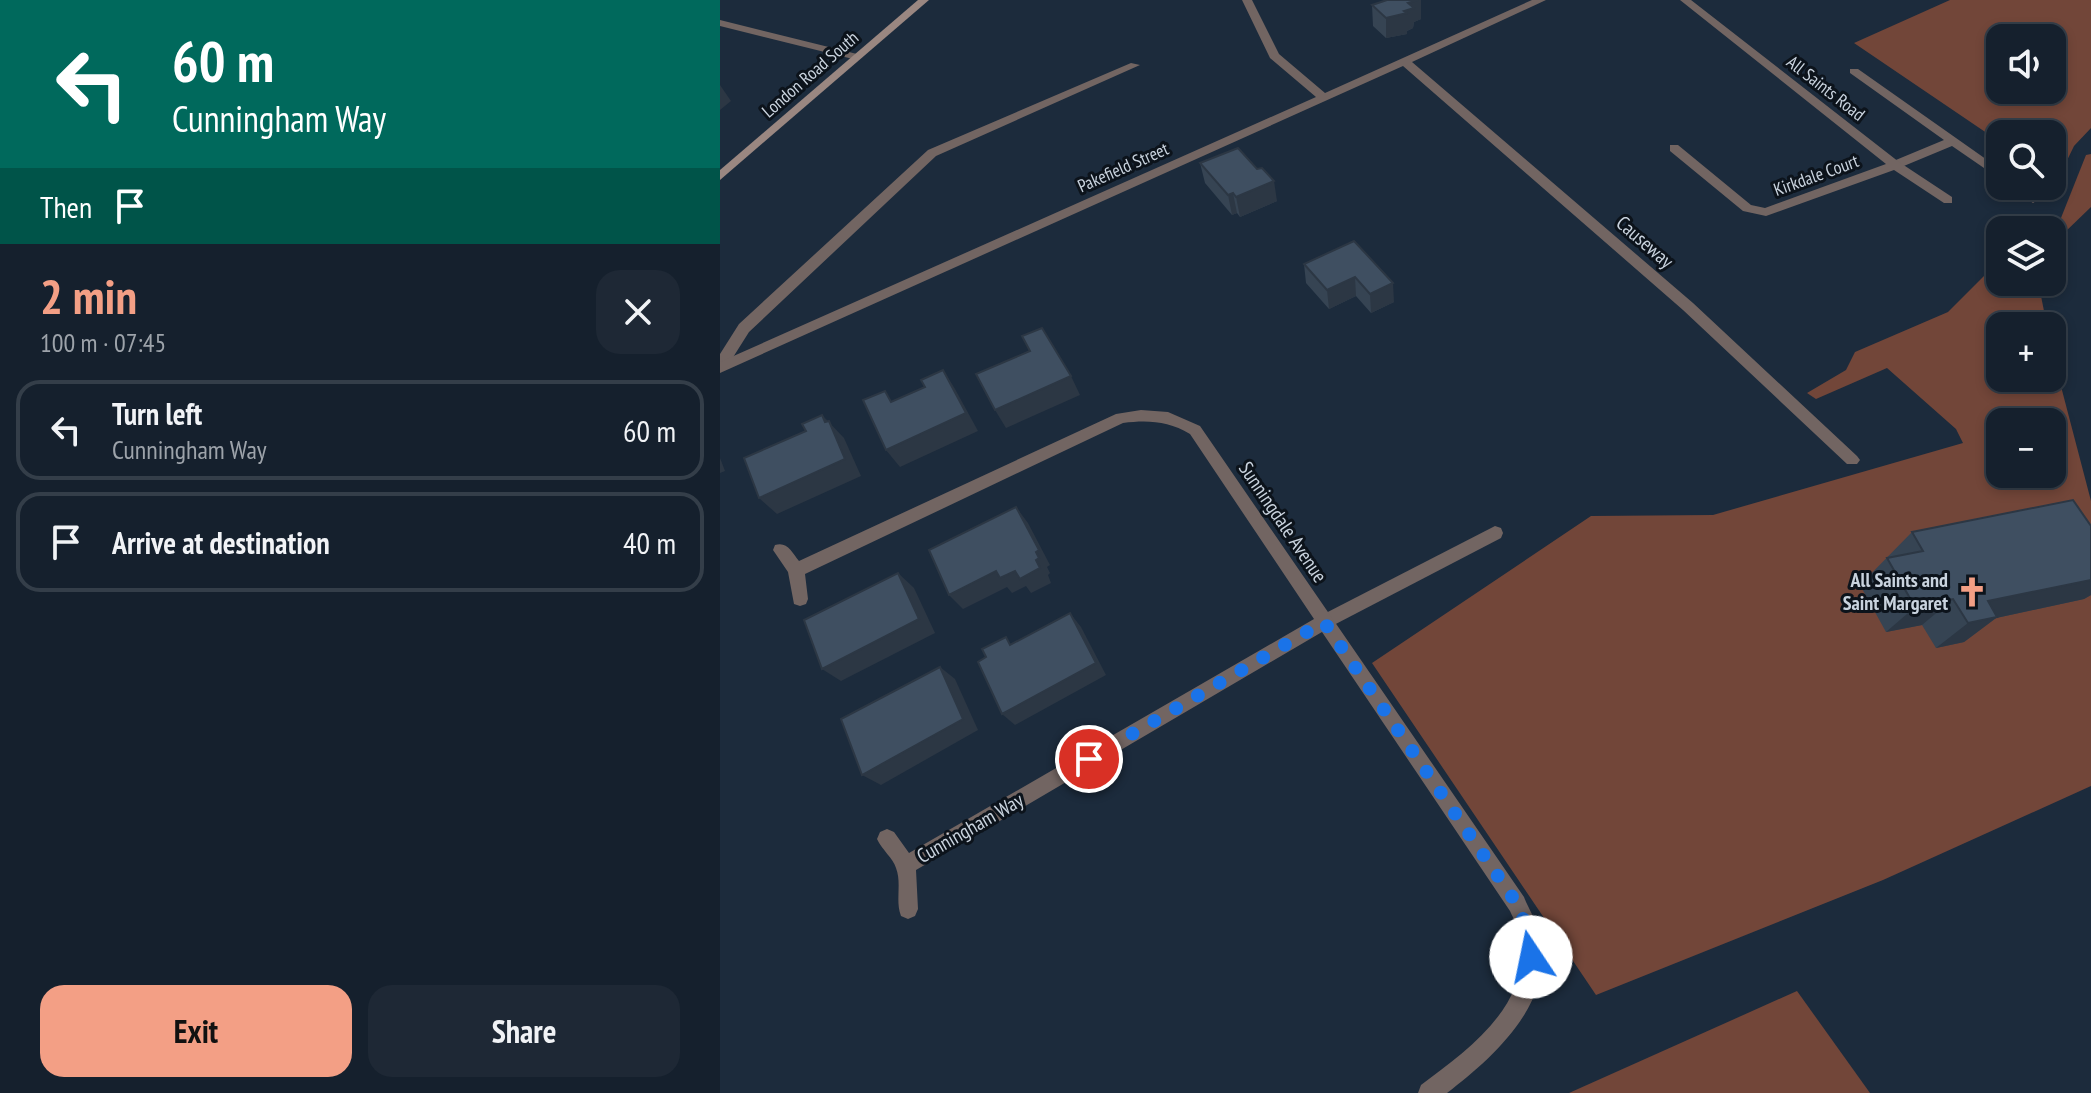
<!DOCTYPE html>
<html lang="en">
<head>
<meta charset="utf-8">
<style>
  :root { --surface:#15202d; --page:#1e2835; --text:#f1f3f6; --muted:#9da3aa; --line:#343e49; --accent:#f39f85 }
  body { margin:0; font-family:"PT Sans Narrow",sans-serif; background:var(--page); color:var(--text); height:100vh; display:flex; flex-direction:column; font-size:30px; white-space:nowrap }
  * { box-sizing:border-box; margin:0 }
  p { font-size:26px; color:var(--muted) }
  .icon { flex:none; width:44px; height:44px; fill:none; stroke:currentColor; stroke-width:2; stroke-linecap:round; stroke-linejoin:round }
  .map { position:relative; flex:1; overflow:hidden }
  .side { display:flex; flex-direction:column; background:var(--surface); width:720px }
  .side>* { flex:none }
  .banner { background:#00695c; color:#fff; overflow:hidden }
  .tools { position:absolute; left:1266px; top:24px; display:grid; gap:16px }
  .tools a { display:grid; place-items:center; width:80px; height:80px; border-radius:16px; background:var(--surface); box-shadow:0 4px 12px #0003,0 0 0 2px var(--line); font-size:40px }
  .pin { position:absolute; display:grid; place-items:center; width:68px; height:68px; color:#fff; margin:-34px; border:4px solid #fff; border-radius:50%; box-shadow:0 2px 8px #0007 }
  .me { position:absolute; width:88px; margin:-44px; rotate:349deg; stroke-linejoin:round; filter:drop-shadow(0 0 6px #0008) }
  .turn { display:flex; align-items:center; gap:28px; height:168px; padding:0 40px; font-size:36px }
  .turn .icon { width:104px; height:104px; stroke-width:2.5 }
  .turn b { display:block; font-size:56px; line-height:68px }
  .then { display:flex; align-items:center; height:76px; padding:0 40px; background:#0003; gap:16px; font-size:30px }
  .round { display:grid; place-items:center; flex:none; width:84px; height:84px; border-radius:24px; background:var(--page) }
  .headline { display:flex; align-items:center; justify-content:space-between; height:136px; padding:0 40px }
  h1 { font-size:48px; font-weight:700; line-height:60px; color:var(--accent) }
  .button { display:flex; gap:16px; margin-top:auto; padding:16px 40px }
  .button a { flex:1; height:92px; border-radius:24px; background:var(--accent); color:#111; font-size:32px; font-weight:700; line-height:92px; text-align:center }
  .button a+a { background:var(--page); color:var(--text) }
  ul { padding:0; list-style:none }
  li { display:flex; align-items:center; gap:24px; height:100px; margin:0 16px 12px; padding:0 24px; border:4px solid var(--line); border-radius:24px }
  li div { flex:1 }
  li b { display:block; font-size:30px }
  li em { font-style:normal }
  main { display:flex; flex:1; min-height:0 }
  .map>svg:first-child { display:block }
  .green { fill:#724639; fill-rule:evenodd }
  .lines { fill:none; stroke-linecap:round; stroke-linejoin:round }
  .service { fill:#726562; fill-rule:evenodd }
  .minor { fill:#726562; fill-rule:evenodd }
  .secondary { fill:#9a8781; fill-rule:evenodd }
  .wall { fill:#364453 }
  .shaded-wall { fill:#2c3744 }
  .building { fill:#3f4f61; stroke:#2c3744; stroke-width:2 }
  .route { stroke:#1a73e8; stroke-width:14; stroke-dasharray:0 25.2 }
  .labels { text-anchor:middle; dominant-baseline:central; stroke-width:6; stroke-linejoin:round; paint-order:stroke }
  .far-street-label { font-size:18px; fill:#c9d3de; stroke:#0c131b }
  .street-label { font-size:20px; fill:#c9d3de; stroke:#0c131b }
  .poi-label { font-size:20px; font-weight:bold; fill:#c9d3de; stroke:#0c131b; text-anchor:end }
</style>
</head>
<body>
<main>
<section class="side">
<div class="banner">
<div class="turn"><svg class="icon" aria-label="left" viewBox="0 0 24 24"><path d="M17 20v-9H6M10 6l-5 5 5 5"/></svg><div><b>60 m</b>Cunningham Way</div></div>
<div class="then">Then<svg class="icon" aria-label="arrive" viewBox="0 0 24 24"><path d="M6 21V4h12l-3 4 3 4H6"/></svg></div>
</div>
<div class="headline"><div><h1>2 min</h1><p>100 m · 07:45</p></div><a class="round"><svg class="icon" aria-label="close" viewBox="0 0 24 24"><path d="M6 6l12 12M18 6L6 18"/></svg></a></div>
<ul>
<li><svg class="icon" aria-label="left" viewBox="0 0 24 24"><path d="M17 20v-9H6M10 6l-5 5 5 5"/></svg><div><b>Turn left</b><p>Cunningham Way</p></div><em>60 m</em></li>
<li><svg class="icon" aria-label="arrive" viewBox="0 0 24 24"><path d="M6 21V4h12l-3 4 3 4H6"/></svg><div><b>Arrive at destination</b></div><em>40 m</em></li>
</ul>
<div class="button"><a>Exit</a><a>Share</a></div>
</section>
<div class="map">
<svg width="1371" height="1093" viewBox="0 0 1371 1093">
  <rect width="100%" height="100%" fill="#1c2b3c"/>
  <g class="green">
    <path d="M 1230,0 L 1371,0 L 1371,128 L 1354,146 L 1337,181 L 1332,178 L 1332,134 L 1280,134 L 1280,142 L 1134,43 ZM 1280,38 L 1332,38 L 1332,90 L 1280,90 Z"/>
    <polygon points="1371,154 1371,207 1343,234 1337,236 1335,233 1366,155"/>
    <path d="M 1280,260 L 1280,282 L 1314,282 L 1319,286 L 1327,326 L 1280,326 L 1280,378 L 1332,378 L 1332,352 L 1371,501 L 1371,786 L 1163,880 L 876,995 L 652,663 L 871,516 L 993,515 L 1243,443 L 1236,429 L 1167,368 L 1096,399 L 1087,393 L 1126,370 L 1135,352 L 1228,312 ZM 1280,422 L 1332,422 L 1332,474 L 1280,474 Z"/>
    <polygon points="1077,991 1150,1093 849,1093"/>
  </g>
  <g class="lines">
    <g class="service">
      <polygon points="411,63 420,65 216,156 29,332 5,370 0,371 0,354 19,324 208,150"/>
      <polygon points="1130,69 1138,69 1280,169 1280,179 1232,146 1179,168 1171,168 1171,162 1224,140 1130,73"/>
      <polygon points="1289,186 1303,186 1319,199 1313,203"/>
      <polygon points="775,526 781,528 783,533 781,538 610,627 604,630 598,627 596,622 598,617"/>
    </g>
    <g class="minor">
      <polygon points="522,0 532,0 559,54 605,93 812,0 826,0 692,62 973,303 1137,456 1140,460 1137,464 1127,464 963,310 683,66 0,373 0,362 596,97 550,58"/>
      <polygon points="960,0 971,0 1179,162 1232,197 1232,203 1224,203 1174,170 1046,216 1023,211 950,151 950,145 958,145 1031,205 1045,208 1166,164"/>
      <polygon points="0,20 141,55 142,57 137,60 0,26"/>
      <path d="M 421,410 L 448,412 L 480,426 L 804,897 C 809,910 818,923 821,937 C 834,1003 774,1057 727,1093 L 698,1093 L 701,1085 C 748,1050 810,1006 801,939 C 800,929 794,920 790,911 L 602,632 L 196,870 L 198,909 L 195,916 L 188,919 L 181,916 C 175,901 182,883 176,868 C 173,858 162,850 157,839 L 160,832 L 167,829 L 174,832 L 189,853 L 594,619 L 470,434 C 448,421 428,420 403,423 L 85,574 L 88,599 L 86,604 L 80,606 L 74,604 L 68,572 L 53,550 L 55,545 C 67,541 72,552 79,561 L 396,414 Z"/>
    </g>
    <polygon class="secondary" points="198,0 209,0 0,180 0,170"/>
  </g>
  <g class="wall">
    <polygon points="652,5 701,19 694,22 693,28 687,31 687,34 666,38 653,26"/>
    <polygon points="480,163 557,201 520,217 517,213 512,215 485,183"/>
    <polygon points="634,241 674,302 651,313 636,296 609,309 586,283 584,264"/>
    <polygon points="1371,526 1371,595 1364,599 1276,618 1244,642 1216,648 1202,625 1166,632 1140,585 1192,532"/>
  </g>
  <g class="shaded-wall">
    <polygon points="698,0 701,0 701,19 694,22 693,28 687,31 687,34 666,38 666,18 688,3"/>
    <polygon points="0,85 11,101 0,110"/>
    <polygon points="554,181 557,201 520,217 516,197"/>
    <polygon points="513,193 517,213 512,215 508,195"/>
    <polygon points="635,277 636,296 609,309 607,290"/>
    <polygon points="673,283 674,302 651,313 650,294"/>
    <polygon points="223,370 235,389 258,431 180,467 166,450"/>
    <polygon points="351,376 360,395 286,428 275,410"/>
    <polygon points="102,415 124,438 141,476 57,514 39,498"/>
    <polygon points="0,458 5,471 0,473"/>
    <polygon points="296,507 308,523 330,565 327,567 330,573 328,575 331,583 311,593 306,586 292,593 287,587 243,609 229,595 276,571 316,560"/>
    <polygon points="178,573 194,588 215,633 121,681 102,669"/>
    <polygon points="1371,580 1371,595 1364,599 1276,618 1244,642 1216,648 1248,623 1268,601"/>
    <polygon points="1233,599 1202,625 1166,632 1195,607"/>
    <polygon points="350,613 361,627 386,675 295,725 282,714"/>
    <polygon points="220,667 235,679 258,730 161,785 142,775"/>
  </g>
  <g class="building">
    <polygon points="667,0 698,0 688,3 694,8 684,11 687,13 666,18 652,5"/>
    <polygon points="518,148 537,169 542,168 554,181 516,197 513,193 508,195 480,163"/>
    <polygon points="634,241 673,283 650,294 635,277 607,290 584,264"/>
    <polygon points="322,328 351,376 275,410 256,374 310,351 302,336"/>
    <polygon points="223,370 246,413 166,450 143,400 165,391 171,402 205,387 201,380"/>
    <polygon points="102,415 105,422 109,421 125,459 39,498 24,458 86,431 82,424"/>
    <polygon points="1353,500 1371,526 1371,580 1268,601 1277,617 1248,623 1233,599 1195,607 1167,558 1203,551 1192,532"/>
    <polygon points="296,507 319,550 316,552 319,558 316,560 320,568 300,579 295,571 280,578 276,571 229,595 209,550"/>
    <polygon points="178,573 199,619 102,669 84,620"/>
    <polygon points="350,613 376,663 282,714 258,662 266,657 262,649 286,637 290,645"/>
    <polygon points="220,667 243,719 142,775 121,719"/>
  </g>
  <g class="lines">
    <polyline class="route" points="369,759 604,622 797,904 811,939 811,957"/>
  </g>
  <defs>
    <g id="church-bare" transform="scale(2.4)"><path d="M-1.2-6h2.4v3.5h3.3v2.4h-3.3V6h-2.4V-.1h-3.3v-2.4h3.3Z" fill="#f39f85" stroke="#0c131b" stroke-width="2.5" paint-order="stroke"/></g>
  </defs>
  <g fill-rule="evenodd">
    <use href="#church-bare" x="1252" y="592"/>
  </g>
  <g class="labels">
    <g class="far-street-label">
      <text transform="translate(90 74) rotate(-41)">London Road South</text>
      <text transform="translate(1106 88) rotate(38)">All Saints Road</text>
      <text transform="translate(403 167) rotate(-24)">Pakefield Street</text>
      <text transform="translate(1096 175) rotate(-20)">Kirkdale Court</text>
    </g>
    <g class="street-label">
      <text transform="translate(925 242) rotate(41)">Causeway</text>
      <text transform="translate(563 522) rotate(56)">Sunningdale Avenue</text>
      <text transform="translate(250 828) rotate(-30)">Cunningham Way</text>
    </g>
    <g class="poi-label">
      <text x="1228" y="580">All Saints and<tspan x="1228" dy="23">Saint Margaret</tspan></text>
    </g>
  </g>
</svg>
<div class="tools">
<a><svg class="icon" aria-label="sound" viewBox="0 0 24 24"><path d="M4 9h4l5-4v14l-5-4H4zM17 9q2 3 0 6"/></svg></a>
<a><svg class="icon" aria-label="search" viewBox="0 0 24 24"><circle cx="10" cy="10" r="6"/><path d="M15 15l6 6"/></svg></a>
<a><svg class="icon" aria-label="layers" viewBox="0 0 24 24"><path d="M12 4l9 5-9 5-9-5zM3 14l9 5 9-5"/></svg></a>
<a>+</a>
<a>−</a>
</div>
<div class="pin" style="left:369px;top:759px;background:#d93025"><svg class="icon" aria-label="arrive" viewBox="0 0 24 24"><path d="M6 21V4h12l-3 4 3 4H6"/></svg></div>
<svg class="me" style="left:811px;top:957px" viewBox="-20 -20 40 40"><circle r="19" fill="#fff"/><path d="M0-13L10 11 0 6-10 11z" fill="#1a73e8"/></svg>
</div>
</main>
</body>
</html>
